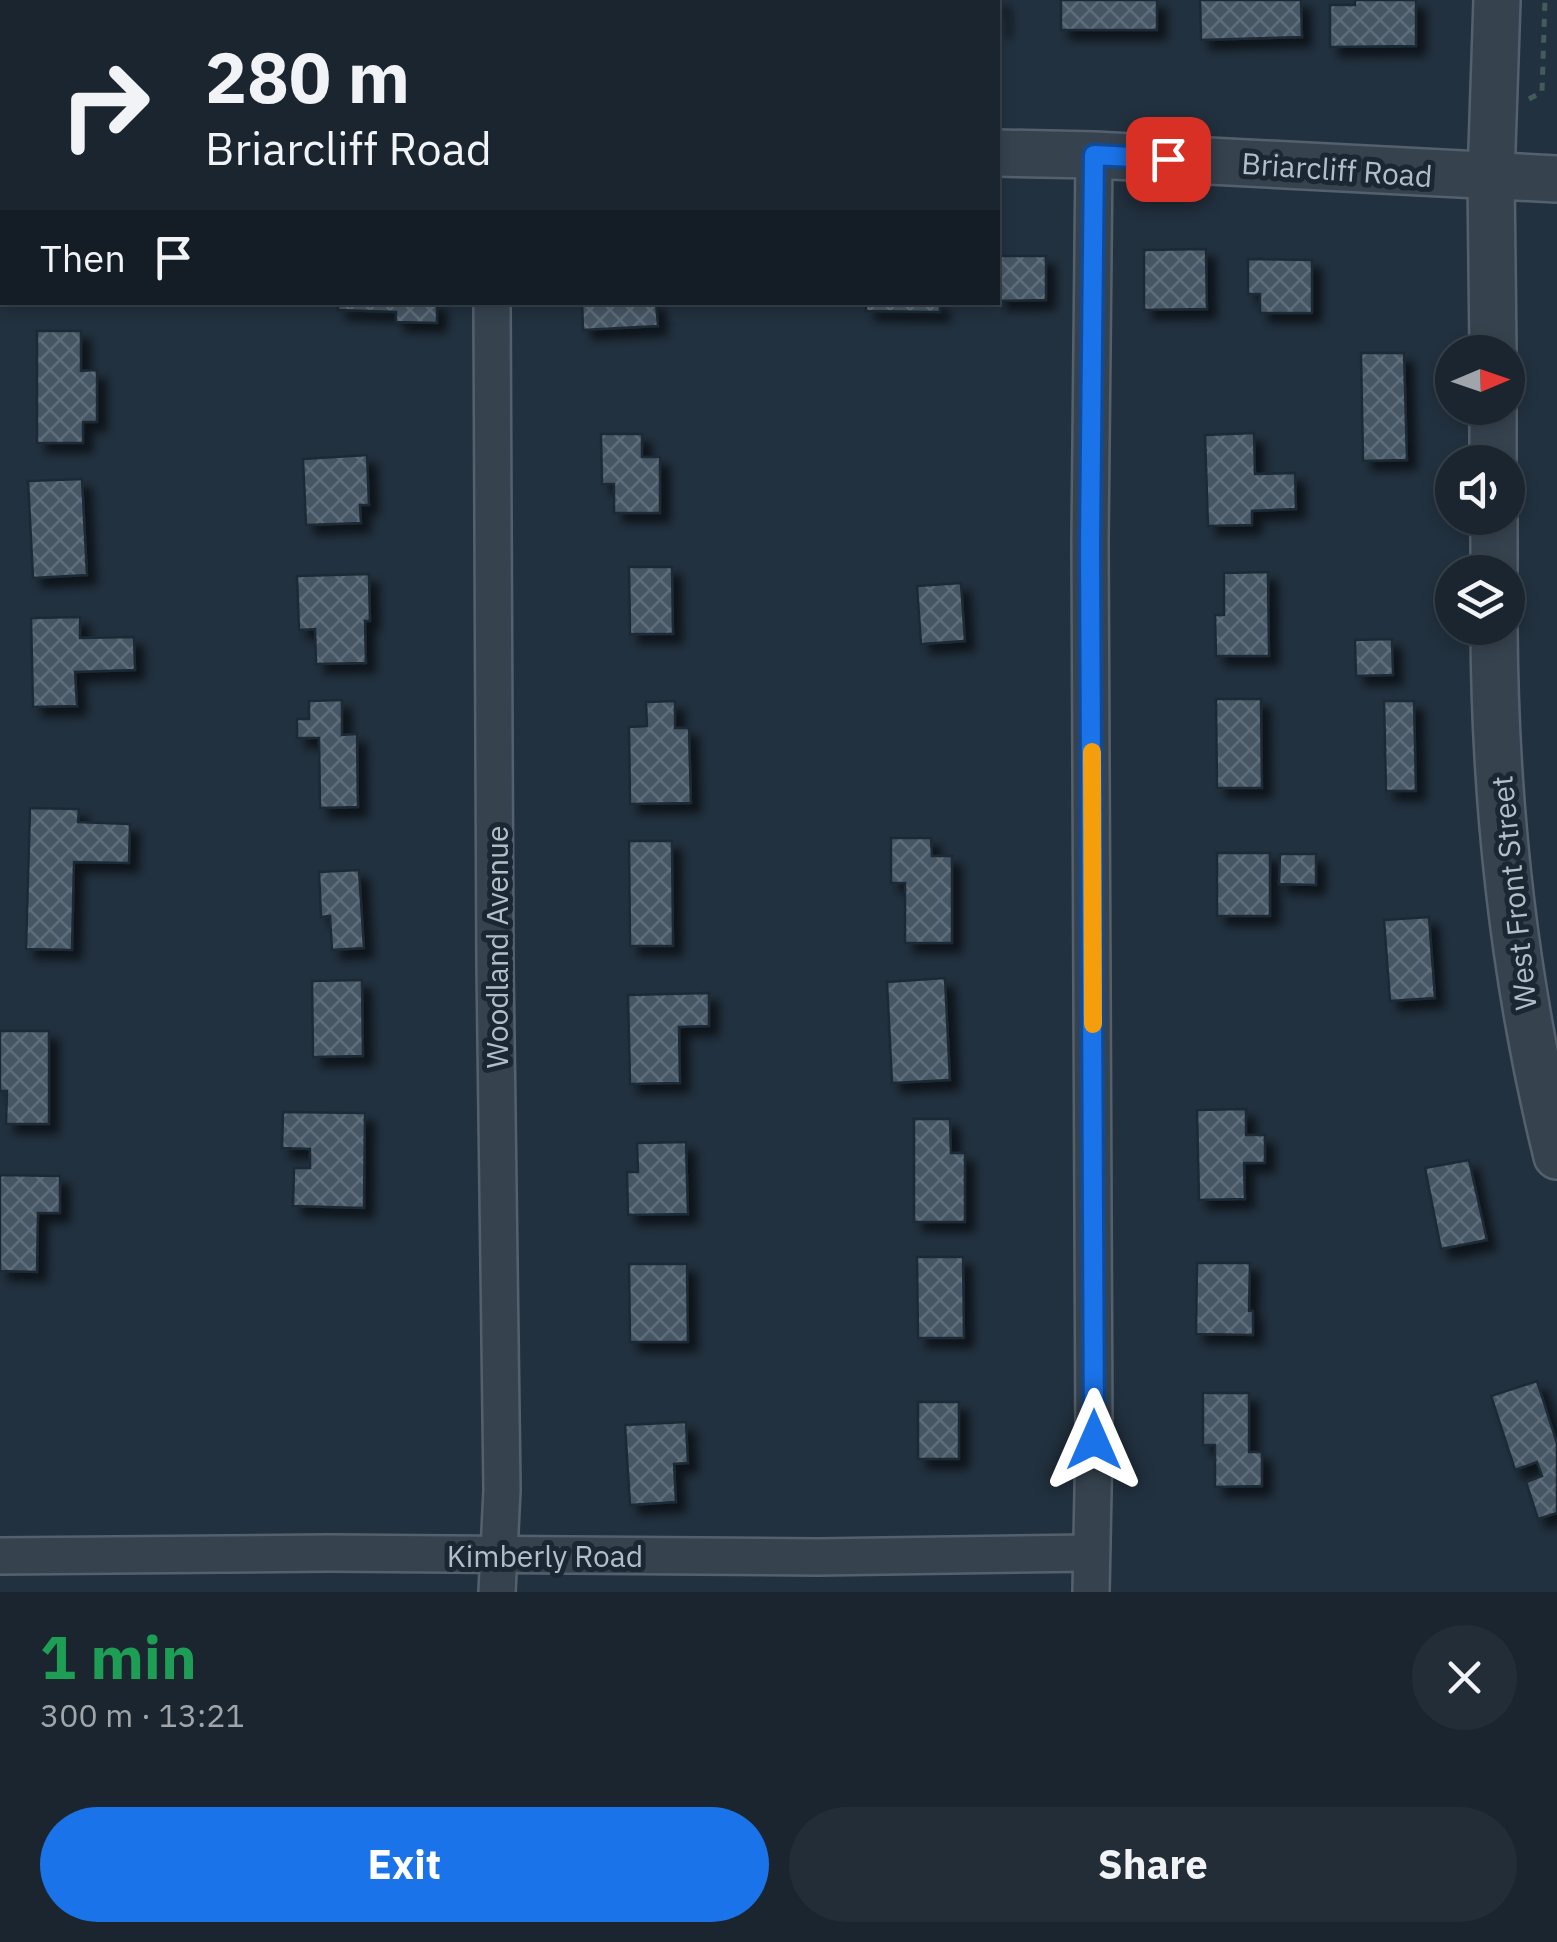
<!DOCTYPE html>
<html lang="en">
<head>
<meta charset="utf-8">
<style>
  :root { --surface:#1a252f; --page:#232d37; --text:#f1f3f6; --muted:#9fa5aa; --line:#38424b; --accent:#1a73e8 }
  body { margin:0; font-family:"IBM Plex Sans",sans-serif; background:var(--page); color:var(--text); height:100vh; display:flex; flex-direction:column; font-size:38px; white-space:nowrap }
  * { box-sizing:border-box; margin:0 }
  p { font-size:32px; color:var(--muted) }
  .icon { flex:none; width:55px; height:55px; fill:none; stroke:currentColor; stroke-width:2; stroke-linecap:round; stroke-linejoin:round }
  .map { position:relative; height:1592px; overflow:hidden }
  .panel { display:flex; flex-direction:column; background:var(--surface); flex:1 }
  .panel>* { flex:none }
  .guide { position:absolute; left:0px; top:0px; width:1000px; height:305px; box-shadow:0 5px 15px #0003,0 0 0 2px var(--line); background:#1a252f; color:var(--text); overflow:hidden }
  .needle { width:65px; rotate:88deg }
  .tools { position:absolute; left:1435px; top:335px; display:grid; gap:20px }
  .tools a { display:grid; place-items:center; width:90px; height:90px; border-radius:50%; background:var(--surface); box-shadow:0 5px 15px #0003,0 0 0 2px var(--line); font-size:50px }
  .pin { position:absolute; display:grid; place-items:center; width:85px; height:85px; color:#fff; margin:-42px; border-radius:20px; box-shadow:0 5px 15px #0006 }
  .me { position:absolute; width:110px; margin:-55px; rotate:0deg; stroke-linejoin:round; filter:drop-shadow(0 0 8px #0008) }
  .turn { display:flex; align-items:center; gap:35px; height:210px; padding:0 40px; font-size:45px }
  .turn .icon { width:130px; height:130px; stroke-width:2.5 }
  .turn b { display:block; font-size:70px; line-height:85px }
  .then { display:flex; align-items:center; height:95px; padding:0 40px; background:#0003; gap:20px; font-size:38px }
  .round { display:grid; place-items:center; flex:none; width:105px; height:105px; border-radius:52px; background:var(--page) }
  .overview { display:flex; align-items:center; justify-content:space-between; height:170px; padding:0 40px }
  h1 { font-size:60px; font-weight:800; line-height:75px; color:#1e9e55 }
  .cta { display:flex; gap:20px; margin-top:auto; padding:20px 40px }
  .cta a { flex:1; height:115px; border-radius:60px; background:var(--accent); color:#fff; font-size:40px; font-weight:800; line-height:115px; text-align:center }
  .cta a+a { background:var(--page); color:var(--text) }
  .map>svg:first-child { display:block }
  .building { fill:url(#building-cross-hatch); stroke:#1d2a36; stroke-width:2.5; filter:url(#shadow) }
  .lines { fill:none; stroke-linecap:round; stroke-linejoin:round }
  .minor-casing { stroke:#54616d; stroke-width:40 }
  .tertiary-casing { stroke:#54616d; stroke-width:50 }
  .path { stroke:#425c5c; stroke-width:5; stroke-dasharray:8 8; stroke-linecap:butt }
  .minor { stroke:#36434f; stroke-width:35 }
  .tertiary { stroke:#36434f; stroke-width:45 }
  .route-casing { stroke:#114b97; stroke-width:25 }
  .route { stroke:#1a73e8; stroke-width:18 }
  .slow { stroke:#f59e0b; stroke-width:18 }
  .labels { text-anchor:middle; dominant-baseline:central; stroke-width:10; stroke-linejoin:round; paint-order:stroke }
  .street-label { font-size:30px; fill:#b2beca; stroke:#1b2834 }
</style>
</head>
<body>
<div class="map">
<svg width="1557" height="1592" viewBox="0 0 1557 1592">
  <defs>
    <pattern id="building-cross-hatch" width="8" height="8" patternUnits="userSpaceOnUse" patternTransform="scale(2.5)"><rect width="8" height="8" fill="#465765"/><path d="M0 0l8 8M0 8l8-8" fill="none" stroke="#5e6d7a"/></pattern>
    <filter id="shadow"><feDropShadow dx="9" dy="9" stdDeviation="5" flood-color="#0009"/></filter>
  </defs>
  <rect width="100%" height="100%" fill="#22313f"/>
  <g class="building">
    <polygon points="593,0 709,0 593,2"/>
    <polygon points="906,0 1001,0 1001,28 998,28 998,2"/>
    <rect x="1061" y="0" width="96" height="30"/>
    <polygon points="1200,0 1301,0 1302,37 1201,40"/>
    <polygon points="1355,0 1416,0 1416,46 1330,47 1330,5 1355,5"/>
    <polygon points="1206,249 1207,309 1144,310 1144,250"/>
    <polygon points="998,256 1046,256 1046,300 998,301"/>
    <polygon points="1248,259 1312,260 1312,313 1260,313 1260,294 1248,294"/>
    <polygon points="338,302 437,302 437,323 396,322 396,312 338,310"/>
    <polygon points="582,302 656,302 658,326 583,330"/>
    <polygon points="866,302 940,302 940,312 866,311"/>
    <polygon points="37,331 81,331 81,371 97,370 97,422 83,422 83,443 37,443"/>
    <polygon points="1361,353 1404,353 1407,460 1363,461"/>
    <polygon points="1254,433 1255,474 1295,473 1296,509 1252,511 1252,525 1208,526 1205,435"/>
    <polygon points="601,434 642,434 642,457 660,457 660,513 614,513 614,484 602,484"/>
    <polygon points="367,455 369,505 360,505 361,523 306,525 303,459"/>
    <polygon points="82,479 87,575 33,578 28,481"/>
    <polygon points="629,567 672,567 673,634 630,634"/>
    <polygon points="1268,572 1269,656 1216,656 1215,615 1224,615 1224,573"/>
    <polygon points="369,574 370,621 365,621 366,663 316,664 315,629 299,630 297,576"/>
    <polygon points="961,583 965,641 921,644 917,586"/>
    <polygon points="80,617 80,638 134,637 135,670 75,672 77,706 33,707 31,618"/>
    <polygon points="1392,639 1393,675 1356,676 1355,640"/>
    <polygon points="1216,699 1261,699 1262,788 1217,788"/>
    <polygon points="342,700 342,735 357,734 358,807 320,808 319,738 297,738 297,719 309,719 309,701"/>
    <polygon points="675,701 675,728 689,728 691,803 630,804 629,727 647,726 646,702"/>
    <polygon points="1384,701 1414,701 1416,791 1386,791"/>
    <polygon points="30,808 79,809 78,822 130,824 129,863 74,862 72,950 26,949"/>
    <polygon points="891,838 931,838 932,856 952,856 952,943 905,943 905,883 891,883"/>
    <polygon points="629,841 672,841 673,946 630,946"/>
    <rect x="1217" y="853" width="53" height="63"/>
    <polygon points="1280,854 1316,854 1316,885 1279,884"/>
    <polygon points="359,870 364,948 332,950 330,916 321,917 319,872"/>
    <polygon points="1429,917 1435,998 1390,1001 1384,920"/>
    <polygon points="945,978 950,1080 892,1083 887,982"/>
    <polygon points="362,980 363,1056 313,1057 312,981"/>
    <polygon points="709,993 709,1026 679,1027 680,1083 630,1084 628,995"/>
    <polygon points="0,1031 49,1031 49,1124 6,1124 7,1091 0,1091"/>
    <polygon points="1246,1109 1246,1135 1265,1135 1265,1163 1244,1163 1245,1199 1199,1200 1197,1110"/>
    <polygon points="283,1112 365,1113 364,1208 293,1206 294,1168 310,1168 310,1149 282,1148"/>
    <polygon points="914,1119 950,1119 951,1153 965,1153 965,1222 914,1222"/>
    <polygon points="686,1142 688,1214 628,1215 627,1172 638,1172 637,1143"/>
    <polygon points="1469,1160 1487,1240 1441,1249 1425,1168"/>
    <polygon points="0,1175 60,1176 60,1213 38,1213 37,1272 0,1271"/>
    <polygon points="917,1257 963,1257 964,1338 918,1338"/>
    <polygon points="1197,1263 1250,1263 1249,1311 1253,1311 1253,1335 1196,1334"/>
    <polygon points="629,1264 687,1264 688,1342 630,1342"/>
    <polygon points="1537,1381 1557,1443 1557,1513 1538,1519 1526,1482 1542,1476 1537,1462 1515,1470 1491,1396"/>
    <polygon points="1203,1393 1249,1393 1249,1452 1262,1452 1262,1486 1215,1487 1215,1445 1203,1445"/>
    <rect x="918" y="1402" width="41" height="57"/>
    <polygon points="686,1422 688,1463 674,1464 676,1502 630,1505 625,1425"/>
  </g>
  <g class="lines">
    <g class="minor-casing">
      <g id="minor">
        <polyline points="492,302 495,964 502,1490 497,1592"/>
        <polyline points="0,1556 329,1553 818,1557 1090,1553"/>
        <polyline points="1091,1592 1094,1440 1090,541 1094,155"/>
      </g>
    </g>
    <g class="tertiary-casing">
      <g id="tertiary">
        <polyline points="0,115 2,115"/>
        <polyline points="998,153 1094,155 1557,179"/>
        <polyline points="1493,352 1491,178 1497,0"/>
        <polyline points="1493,408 1493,462"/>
        <polyline points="1494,518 1494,572"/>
        <path d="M 1494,628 C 1495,806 1514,982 1557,1156"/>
      </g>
    </g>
    <polyline class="path" points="1529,99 1542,92 1545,0"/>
    <use href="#minor" class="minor"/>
    <use href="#tertiary" class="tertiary"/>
  </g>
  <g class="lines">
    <g class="route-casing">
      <polyline id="route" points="1094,1440 1090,542 1094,155 1168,159"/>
    </g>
    <use href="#route" class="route"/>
    <polyline class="slow" points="1092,752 1093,1024"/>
  </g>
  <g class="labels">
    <g class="street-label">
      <text transform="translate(1337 169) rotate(4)">Briarcliff Road</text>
      <text transform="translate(1513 893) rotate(-96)">West Front Street</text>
      <text transform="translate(496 947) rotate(-90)">Woodland Avenue</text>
      <text x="545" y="1555">Kimberly Road</text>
    </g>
  </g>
</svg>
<div class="tools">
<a><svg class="needle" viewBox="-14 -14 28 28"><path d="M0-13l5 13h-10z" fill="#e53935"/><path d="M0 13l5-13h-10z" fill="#9fa5aa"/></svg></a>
<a><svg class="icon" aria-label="sound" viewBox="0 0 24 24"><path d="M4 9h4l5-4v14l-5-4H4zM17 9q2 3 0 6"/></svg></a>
<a><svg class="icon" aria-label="layers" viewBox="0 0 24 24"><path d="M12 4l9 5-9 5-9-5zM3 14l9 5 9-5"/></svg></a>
</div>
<div class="pin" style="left:1168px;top:159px;background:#d93025"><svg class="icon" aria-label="arrive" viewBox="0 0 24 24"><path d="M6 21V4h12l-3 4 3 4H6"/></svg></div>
<svg class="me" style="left:1094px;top:1440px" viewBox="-20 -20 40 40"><path d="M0-17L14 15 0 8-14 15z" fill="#1a73e8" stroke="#fff" stroke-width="4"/></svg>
<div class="guide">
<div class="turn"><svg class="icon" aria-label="right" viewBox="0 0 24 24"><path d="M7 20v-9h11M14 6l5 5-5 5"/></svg><div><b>280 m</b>Briarcliff Road</div></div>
<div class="then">Then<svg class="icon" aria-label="arrive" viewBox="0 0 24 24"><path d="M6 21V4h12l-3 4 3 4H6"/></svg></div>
</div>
</div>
<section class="panel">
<div class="overview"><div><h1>1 min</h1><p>300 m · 13:21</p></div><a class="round"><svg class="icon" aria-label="close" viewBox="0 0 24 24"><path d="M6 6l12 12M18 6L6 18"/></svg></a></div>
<div class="cta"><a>Exit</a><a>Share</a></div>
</section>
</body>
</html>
